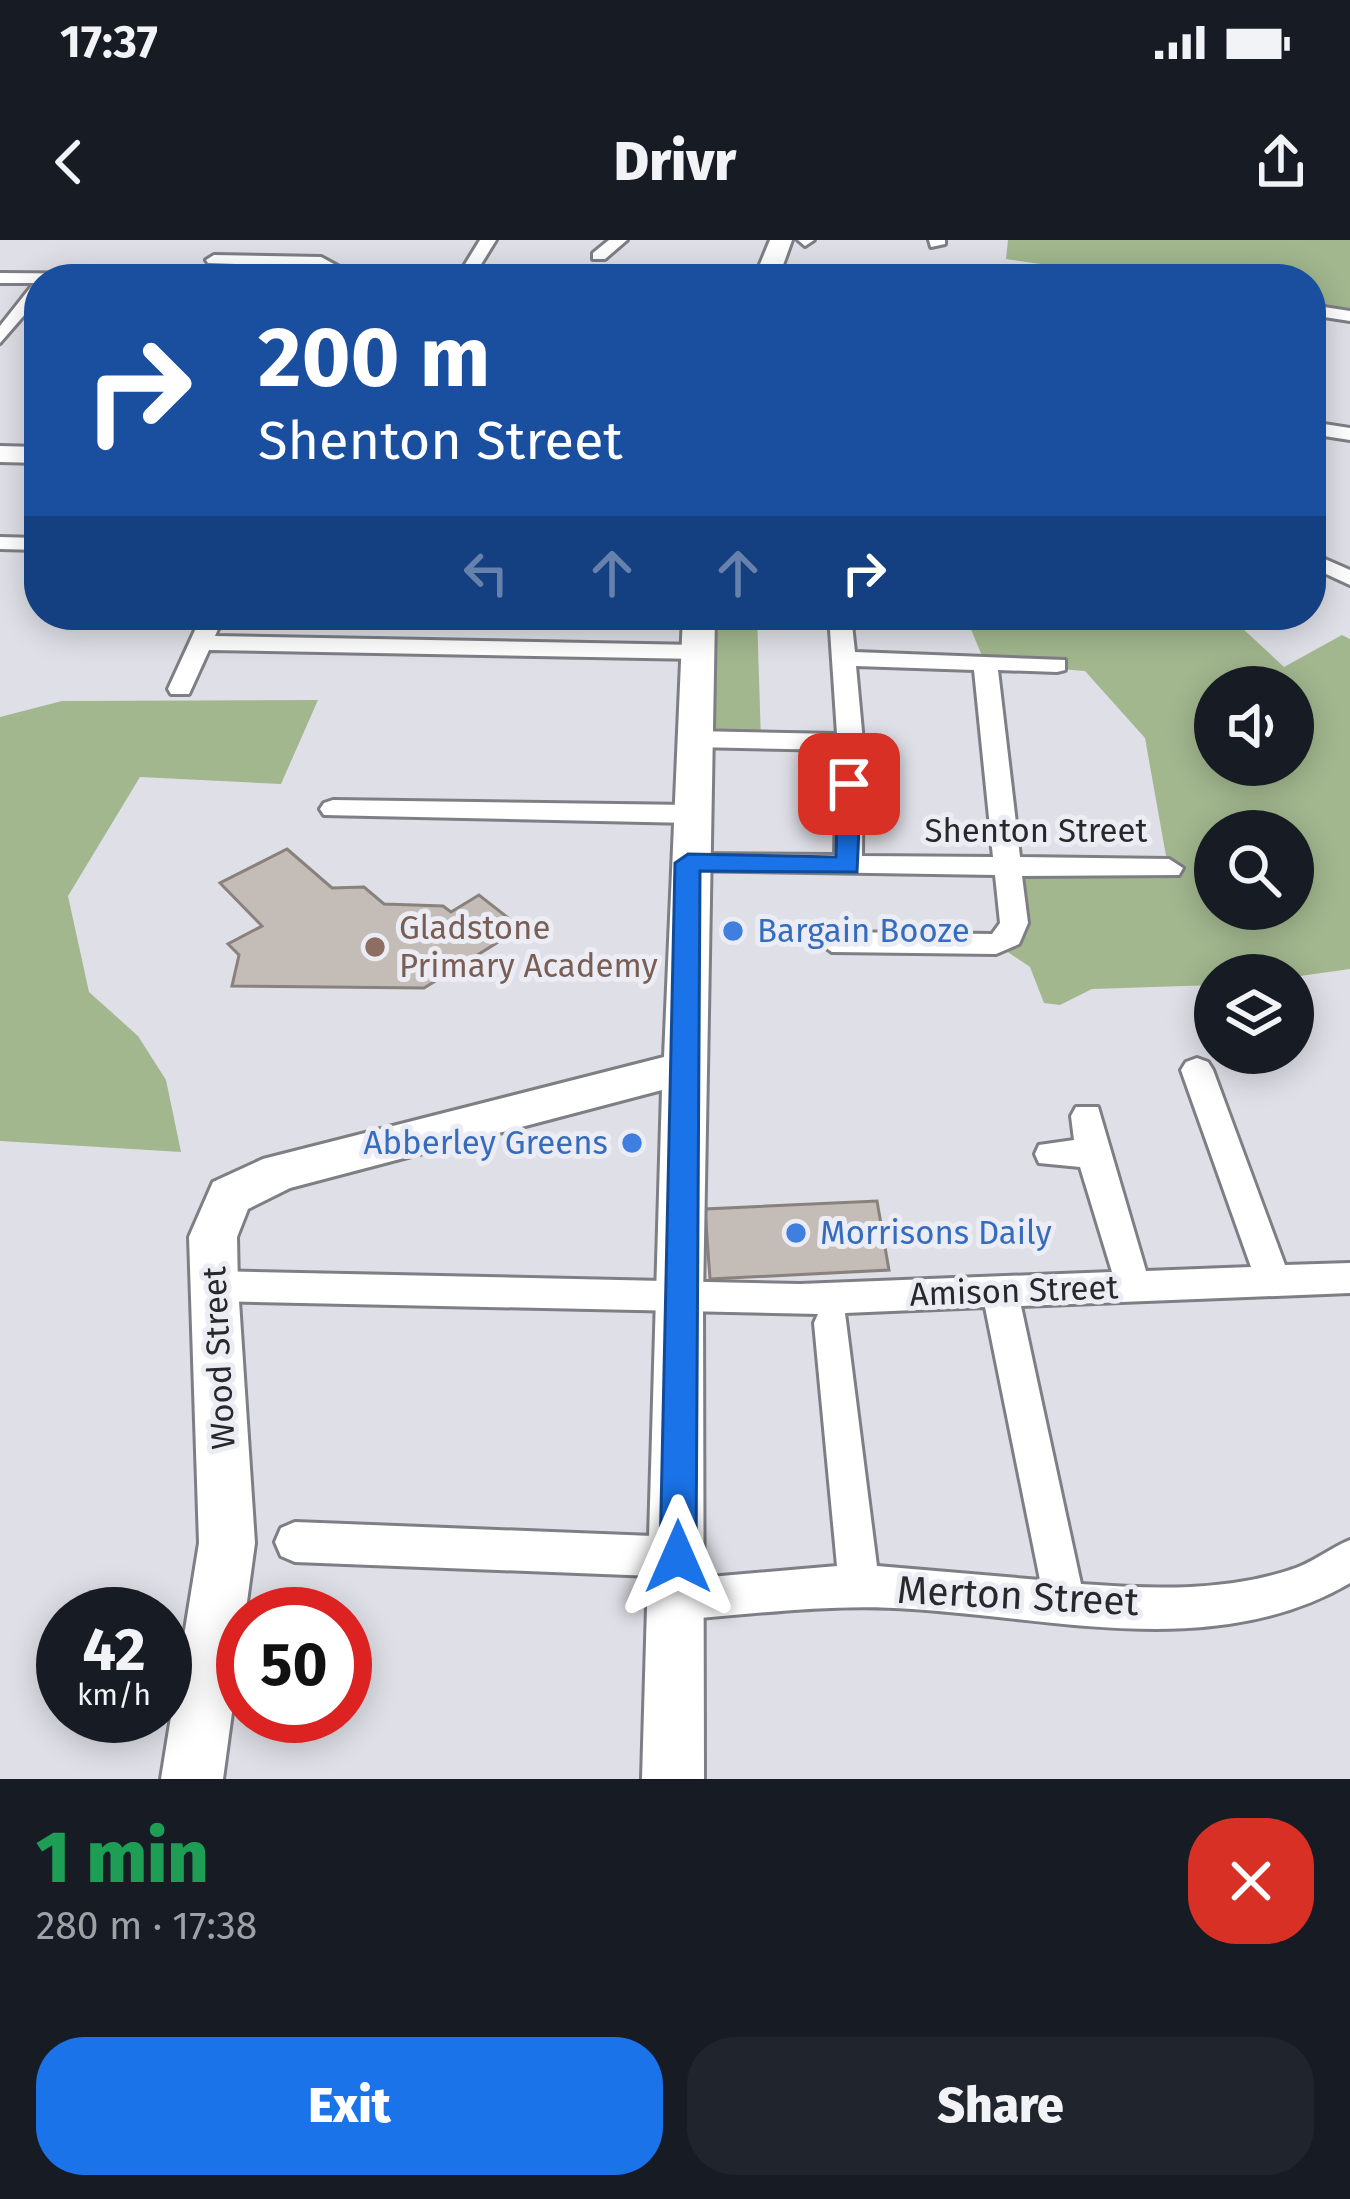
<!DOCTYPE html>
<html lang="en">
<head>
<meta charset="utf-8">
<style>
  :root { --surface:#171b24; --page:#20242c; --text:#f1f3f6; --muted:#9ea1a6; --accent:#1a73e8 }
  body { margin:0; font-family:"Fira Sans",sans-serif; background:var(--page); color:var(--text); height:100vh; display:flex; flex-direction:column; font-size:45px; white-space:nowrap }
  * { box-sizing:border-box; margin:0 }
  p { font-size:39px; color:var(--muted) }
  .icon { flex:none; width:66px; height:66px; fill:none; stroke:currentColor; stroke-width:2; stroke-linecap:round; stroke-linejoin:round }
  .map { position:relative; height:1539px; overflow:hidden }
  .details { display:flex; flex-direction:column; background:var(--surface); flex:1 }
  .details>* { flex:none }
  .hud { position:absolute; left:24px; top:24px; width:1302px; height:366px; border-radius:48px; box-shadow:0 6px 30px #0003; background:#1a4fa0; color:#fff; overflow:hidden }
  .tools { position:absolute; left:1194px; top:426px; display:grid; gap:24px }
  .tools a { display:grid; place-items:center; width:120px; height:120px; border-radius:50%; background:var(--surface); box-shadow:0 6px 30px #0003; font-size:60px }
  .speed { position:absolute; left:36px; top:1347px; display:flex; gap:24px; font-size:60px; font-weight:700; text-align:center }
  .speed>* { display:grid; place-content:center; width:156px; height:156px; border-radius:50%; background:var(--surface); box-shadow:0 6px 30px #0003; line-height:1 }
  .speed small { font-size:30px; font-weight:400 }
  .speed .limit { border:18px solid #d22; background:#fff; color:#111 }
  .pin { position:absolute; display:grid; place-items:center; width:102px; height:102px; color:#fff; margin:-51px; border-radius:24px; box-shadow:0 6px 18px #0006 }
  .me { position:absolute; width:132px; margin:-66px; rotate:0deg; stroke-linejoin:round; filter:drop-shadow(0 0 9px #0008) }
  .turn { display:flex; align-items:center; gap:42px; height:252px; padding:0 36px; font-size:54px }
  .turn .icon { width:156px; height:156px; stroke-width:2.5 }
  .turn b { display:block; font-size:84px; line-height:102px }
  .lanes { display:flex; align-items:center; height:114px; padding:0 36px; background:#0003; justify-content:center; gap:60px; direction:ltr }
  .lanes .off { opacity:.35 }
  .round { display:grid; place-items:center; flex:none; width:126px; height:126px; border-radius:48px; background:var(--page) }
  .overview { display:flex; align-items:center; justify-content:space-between; height:204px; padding:0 36px }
  h1 { font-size:72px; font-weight:800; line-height:90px; color:#1e9e55 }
  .cta { display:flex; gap:24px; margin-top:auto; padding:24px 36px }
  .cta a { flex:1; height:138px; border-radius:48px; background:var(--accent); color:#fff; font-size:48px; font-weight:800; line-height:138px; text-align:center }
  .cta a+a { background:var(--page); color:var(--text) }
  .status { display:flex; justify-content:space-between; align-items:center; height:84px; padding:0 60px; background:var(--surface); direction:ltr }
  .status svg { height:33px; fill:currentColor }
  header { display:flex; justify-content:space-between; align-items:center; height:156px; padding:0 36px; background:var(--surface); font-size:54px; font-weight:800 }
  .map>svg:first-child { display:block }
  .green { fill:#a2b78e; fill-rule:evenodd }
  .building { fill:#c3bcb7; stroke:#88817c; stroke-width:3 }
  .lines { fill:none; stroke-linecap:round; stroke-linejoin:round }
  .street-casing { stroke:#7e7e85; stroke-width:6 }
  .secondary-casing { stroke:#7e7e85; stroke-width:6 }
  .street { fill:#fff; fill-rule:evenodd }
  .secondary { fill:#fff; fill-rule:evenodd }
  .route { fill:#1a73e8; stroke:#114b97; stroke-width:3 }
  .shop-dot { fill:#3f7fe0; stroke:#ececf4; stroke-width:4.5 }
  .education-dot { fill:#8d6e63; stroke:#ececf4; stroke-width:4.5 }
  .labels { text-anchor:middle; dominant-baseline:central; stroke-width:10; stroke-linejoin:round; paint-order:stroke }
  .street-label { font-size:33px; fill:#28282b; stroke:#ececf4 }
  .education-label { font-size:33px; fill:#785e54; stroke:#ececf4; text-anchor:start }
  .shop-label { font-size:33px; fill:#366cbe; stroke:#ececf4; text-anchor:start }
  .near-street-label { font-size:39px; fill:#28282b; stroke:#ececf4 }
</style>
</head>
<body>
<div class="status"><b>17:37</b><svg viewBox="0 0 49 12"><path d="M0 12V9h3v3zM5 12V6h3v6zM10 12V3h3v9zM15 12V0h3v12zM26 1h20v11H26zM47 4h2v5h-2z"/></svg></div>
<header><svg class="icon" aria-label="back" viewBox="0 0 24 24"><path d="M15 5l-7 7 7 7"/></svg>Drivr<svg class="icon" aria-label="share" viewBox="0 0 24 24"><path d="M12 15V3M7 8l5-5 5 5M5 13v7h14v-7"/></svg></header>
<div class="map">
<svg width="1350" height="1539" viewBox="0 0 1350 1539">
  <rect width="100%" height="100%" fill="#dfdfe7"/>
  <g class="green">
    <polygon points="1008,0 1350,0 1350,72 1311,66 1311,39 1142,39 1006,19"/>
    <polygon points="697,375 757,375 761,501 693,499"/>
    <path d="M 965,375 L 1228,375 L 1284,427 L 1342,395 L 1350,399 L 1350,729 L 1293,737 L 1215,735 L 1215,745 L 1092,749 L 1060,765 L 1044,763 L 1030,727 L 996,704 L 1009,697 L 1006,628 L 1168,627 L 1145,498 L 1085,431 L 985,423 ZM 1215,447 L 1293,447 L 1293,525 L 1215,525 ZM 1215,591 L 1293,591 L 1293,669 L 1215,669 Z"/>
    <polygon points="318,460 281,544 140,537 68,656 89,752 138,796 166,840 181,912 0,901 0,477 62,461"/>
  </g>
  <g class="building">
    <polygon points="287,609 332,648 364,647 384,664 443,666 451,672 479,655 521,688 424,748 232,746 239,715 228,704 262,686 220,643"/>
    <polygon points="877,961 889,1030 710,1039 705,969"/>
  </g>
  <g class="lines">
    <g class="street-casing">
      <g id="street">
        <polygon points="480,0 496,0 472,39 456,39"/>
        <polygon points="609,0 627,0 605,19 593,19 593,13"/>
        <polygon points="798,0 814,0 805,6"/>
        <polygon points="929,0 945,0 945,4 931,7"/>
        <polygon points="214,15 321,17 343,29 341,39 325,39 326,31 318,27 208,23 206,20"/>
        <polygon points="1104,30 1112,35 1109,39 1093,39"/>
        <polygon points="0,33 126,34 134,39 39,39 39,58 0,103 0,86 34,43 0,43"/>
        <polygon points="1311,65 1350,71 1350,81 1311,75"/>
        <polygon points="1311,182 1350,188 1350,200 1311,194"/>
        <polygon points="0,297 39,298 39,310 0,309"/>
        <polygon points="1311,313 1350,330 1350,345 1311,327"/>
        <polygon points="202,375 224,375 215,396 699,405 711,412 699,419 209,410 189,454 171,454 168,449"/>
        <path d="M 829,375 L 851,375 L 855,412 L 1065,420 L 1065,430 L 1057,432 L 998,430 L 1020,617 L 1169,619 L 1183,628 L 1179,635 L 1022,636 L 1028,683 L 1019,704 L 996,714 L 832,712 L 818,702 L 832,692 L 992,694 L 1000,683 L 995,635 L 678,630 L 674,623 L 678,616 L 688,614 L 835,615 L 837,510 L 693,507 L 681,499 L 693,491 L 837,494 ZM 856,426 L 974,430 L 993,617 L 862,616 L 863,502 Z"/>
        <polygon points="333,560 690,565 703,574 690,583 324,575 320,569 324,563"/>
        <path d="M 1197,818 L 1208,822 L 1213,830 L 1285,1025 L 1350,1023 L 1350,1053 L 1021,1066 L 1081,1344 C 1151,1349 1223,1352 1290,1330 C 1311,1324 1330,1308 1350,1300 L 1350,1343 C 1217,1421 1057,1378 912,1369 C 832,1363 754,1374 675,1380 L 661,1374 L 655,1360 L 661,1346 L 675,1340 L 837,1326 L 814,1083 L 818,1074 L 213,1061 L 201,1057 L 195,1046 L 201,1035 L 213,1031 L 800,1044 L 1112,1032 L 1080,927 L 1039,923 L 1035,914 L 1039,905 L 1074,900 L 1071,876 L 1076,867 L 1098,867 L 1146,1031 L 1251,1027 L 1181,830 L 1186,822 ZM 985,1067 L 1040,1340 L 877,1326 L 845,1073 Z"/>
        <polygon points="295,1282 678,1297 692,1303 698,1317 692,1331 678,1337 295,1322 281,1316 275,1302 281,1288"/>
      </g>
    </g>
    <g class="secondary-casing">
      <g id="secondary">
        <polygon points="770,0 792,0 778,39 754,39"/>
        <polygon points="0,206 39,207 39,223 0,222"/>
        <polygon points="683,375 715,375 703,1059 704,1539 642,1539 662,850 290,948 248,969 237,997 238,1046 255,1303 223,1539 161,1539 199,1303 189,997 213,942 263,919 664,817"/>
      </g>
    </g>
    <use href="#street" class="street"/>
    <use href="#secondary" class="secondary"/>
  </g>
  <polygon class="route" points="849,536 861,544 857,632 700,631 696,1317 691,1330 678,1335 665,1330 660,1317 675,623 688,614 836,617 838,544"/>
  <g class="shop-dot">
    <circle cx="733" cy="691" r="12"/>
    <circle cx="632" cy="903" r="12"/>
    <circle cx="796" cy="993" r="12"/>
  </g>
  <circle class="education-dot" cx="375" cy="707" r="12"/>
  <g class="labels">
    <g class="street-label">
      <text x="1036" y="591">Shenton Street</text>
      <text transform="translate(1014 1051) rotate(-2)">Amison Street</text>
      <text transform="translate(219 1118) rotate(-93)">Wood Street</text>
    </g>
    <g class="education-label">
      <text x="399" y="688">Gladstone<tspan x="399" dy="38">Primary Academy</tspan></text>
    </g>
    <g class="shop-label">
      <text x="757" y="691">Bargain Booze</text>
      <text x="608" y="903" text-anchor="end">Abberley Greens</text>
      <text x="820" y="993">Morrisons Daily</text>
    </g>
    <g class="near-street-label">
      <text transform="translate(1018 1356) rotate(3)">Merton Street</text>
    </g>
  </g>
</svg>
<div class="tools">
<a><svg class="icon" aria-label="sound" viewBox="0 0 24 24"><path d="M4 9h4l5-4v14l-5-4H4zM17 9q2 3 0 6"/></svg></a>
<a><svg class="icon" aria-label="search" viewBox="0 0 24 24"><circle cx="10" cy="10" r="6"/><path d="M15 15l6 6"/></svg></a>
<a><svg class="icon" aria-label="layers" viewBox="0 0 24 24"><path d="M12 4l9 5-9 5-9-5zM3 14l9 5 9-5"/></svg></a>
</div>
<div class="speed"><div>42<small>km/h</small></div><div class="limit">50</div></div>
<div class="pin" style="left:849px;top:544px;background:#d93025"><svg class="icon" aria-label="arrive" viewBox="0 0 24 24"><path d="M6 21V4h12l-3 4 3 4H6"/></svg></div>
<svg class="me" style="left:678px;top:1317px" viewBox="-20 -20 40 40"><path d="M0-17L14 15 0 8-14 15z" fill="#1a73e8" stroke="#fff" stroke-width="4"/></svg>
<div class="hud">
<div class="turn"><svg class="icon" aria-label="right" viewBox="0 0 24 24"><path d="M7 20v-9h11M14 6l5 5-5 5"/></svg><div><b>200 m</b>Shenton Street</div></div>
<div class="lanes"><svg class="icon off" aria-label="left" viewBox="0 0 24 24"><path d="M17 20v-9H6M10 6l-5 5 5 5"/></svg><svg class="icon off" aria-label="ahead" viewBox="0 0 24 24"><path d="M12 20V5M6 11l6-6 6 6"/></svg><svg class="icon off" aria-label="ahead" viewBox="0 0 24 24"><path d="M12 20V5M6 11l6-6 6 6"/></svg><svg class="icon" aria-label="right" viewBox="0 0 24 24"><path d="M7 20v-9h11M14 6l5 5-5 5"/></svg></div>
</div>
</div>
<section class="details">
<div class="overview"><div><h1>1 min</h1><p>280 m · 17:38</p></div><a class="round" style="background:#d93025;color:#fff"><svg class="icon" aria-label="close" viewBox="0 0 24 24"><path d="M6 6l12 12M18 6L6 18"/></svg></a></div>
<div class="cta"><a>Exit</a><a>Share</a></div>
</section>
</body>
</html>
